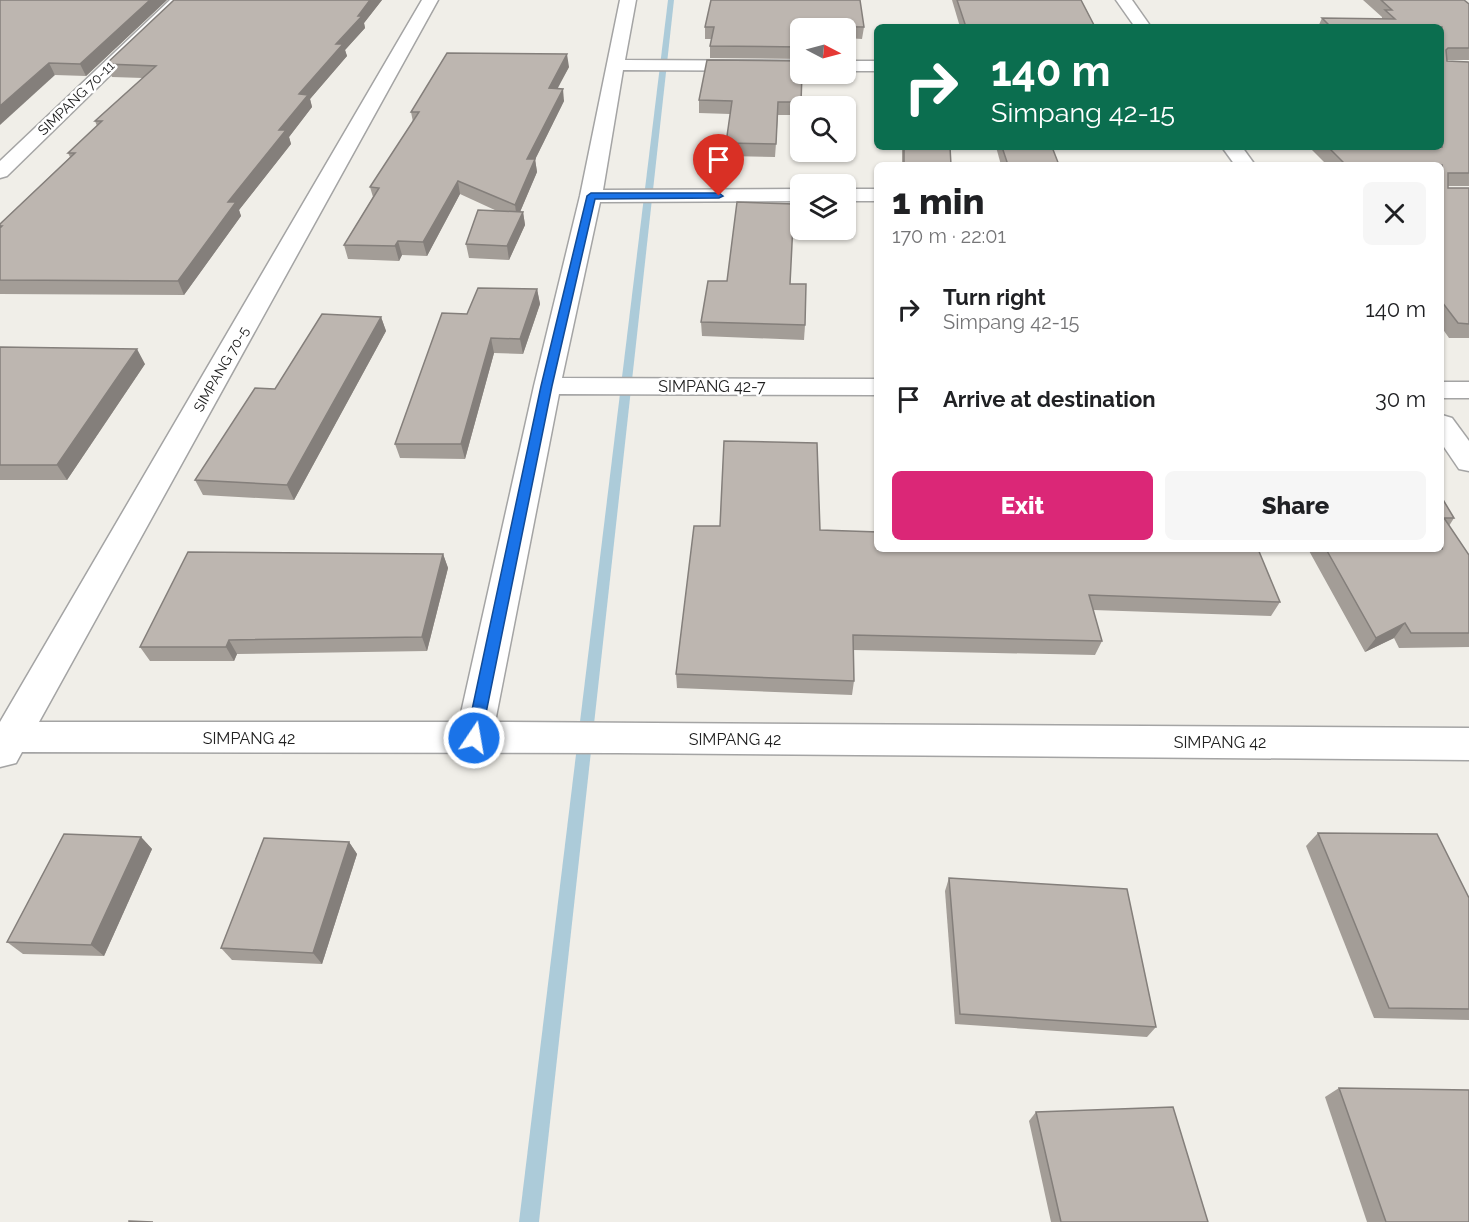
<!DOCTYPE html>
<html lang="en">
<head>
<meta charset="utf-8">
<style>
  :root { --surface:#fff; --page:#f6f6f6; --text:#202124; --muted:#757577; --accent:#db2777 }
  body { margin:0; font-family:Raleway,sans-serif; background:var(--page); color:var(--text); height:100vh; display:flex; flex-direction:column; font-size:22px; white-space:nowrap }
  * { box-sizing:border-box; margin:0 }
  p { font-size:20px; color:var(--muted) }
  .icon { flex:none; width:33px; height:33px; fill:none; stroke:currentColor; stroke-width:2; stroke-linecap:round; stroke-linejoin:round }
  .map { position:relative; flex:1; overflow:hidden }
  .drawer { position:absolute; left:874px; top:162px; width:570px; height:390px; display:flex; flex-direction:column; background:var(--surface); border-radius:9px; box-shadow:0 2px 4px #0004 }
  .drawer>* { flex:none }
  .top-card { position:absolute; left:874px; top:24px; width:570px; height:126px; border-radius:9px; box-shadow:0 2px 4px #0004; background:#0b6e4f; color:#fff; overflow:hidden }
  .needle { width:39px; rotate:96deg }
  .controls { position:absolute; left:790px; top:18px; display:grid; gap:12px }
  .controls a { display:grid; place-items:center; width:66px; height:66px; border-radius:9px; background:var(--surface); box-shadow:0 2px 4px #0004; font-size:30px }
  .pin { position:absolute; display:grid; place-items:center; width:51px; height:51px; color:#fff; margin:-62px -26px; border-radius:50% 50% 50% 0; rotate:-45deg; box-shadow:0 0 6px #0007 }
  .pin .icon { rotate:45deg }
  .me { position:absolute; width:66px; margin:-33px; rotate:12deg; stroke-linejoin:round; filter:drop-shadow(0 0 4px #0008) }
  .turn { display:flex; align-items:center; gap:21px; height:126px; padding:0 18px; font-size:27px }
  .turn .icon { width:78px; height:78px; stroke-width:2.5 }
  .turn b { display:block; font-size:42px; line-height:51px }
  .round { display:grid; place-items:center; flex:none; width:63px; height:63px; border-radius:9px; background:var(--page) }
  .headline { display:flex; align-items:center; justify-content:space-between; height:102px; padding:0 18px }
  h1 { font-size:36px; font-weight:800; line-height:45px }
  .cta { display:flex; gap:12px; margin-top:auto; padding:12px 18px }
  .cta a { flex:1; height:69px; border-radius:9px; background:var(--accent); color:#fff; font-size:24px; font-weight:800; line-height:69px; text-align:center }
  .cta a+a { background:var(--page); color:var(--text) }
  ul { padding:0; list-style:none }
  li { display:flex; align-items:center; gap:18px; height:90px; padding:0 18px }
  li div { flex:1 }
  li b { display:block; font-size:22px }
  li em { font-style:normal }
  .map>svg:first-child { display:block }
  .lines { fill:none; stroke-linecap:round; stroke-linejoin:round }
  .stream { fill:#accbd9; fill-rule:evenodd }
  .minor-casing { stroke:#a4a4a4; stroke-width:3 }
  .minor { fill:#fff; fill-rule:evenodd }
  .wall { fill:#a39d97 }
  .shaded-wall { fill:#847f7b }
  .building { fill:#bdb6b0; stroke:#847f7b; stroke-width:1.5 }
  .route { fill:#1a73e8; stroke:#114b97; stroke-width:1.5 }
  .labels { text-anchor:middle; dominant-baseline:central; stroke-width:5; stroke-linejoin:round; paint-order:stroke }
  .far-street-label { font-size:14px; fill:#202020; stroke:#fff }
  .street-label { font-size:16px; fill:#202020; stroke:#fff }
</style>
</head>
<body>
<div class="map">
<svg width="1469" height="1222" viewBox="0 0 1469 1222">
  <rect width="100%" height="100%" fill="#f0eee8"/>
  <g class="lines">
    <polygon class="stream" points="668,0 674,0 539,1222 519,1222"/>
    <g class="minor-casing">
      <g id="minor">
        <polygon points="170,0 187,0 7,176 0,178 0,161"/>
        <polygon points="422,0 438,0 39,722 459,722 534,386 580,196 620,0 636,0 625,60 801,61 801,71 623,70 603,190 801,189 801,201 600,202 562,378 878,379 878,395 559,394 495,722 1469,728 1469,760 618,753 22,752 16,763 0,767 0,722"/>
        <polygon points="1116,0 1132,0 1151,27 1135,27"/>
        <rect x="846" y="61" width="32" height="10"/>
        <polygon points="1222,147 1242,147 1255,165 1235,165"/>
        <rect x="846" y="189" width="32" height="12"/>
        <rect x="1442" y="382" width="27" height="16"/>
        <polygon points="1442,415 1452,418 1469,441 1469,471 1459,469 1442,444"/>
      </g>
    </g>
    <use href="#minor" class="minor"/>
  </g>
  <g class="wall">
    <polygon points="0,0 167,0 86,76 55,75"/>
    <polygon points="174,0 382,0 364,23 365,28 345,50 347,56 310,99 312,107 289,137 291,144 239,210 241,216 184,295 0,294 0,224 70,157 68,153 97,126 95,121 143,78 112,77 106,64"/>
    <polygon points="711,0 864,27 862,39 846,38 846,28 801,28 801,59 710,58 710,46 712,39 705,39 705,27"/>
    <polygon points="952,0 1081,0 1095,27 960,27"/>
    <polygon points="1363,0 1464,0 1469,4 1469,60 1447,60 1447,61 1469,62 1469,186 1448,186 1448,188 1469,188 1469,338 1449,338 1442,328 1442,165 1327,165 1309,147 1442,147 1442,27 1318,27 1322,18 1382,19 1382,17"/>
    <polygon points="569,67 557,88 564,101 535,159 537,172 520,212 523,212 525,225 509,260 469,258 466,244 497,211 460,194 427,256 402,255 399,261 348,259 344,245 373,197 370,187 413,122 411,112"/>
    <polygon points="802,74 800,115 778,115 775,157 726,156 726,143 730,114 699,113 699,100"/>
    <polygon points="902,147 950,147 951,165 902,165"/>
    <polygon points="996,147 1052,147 1059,165 1001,165"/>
    <polygon points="790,284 805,325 804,340 702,336 701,322"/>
    <polygon points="537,289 540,304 523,354 494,353 465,459 400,458 395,444 467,314"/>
    <polygon points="381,317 386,331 294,500 203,495 195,480 275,389"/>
    <polygon points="0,347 145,364 67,480 0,480"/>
    <polygon points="1442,498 1454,518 1449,526 1469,555 1469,647 1399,648 1394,638 1365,652 1308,549 1442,549"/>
    <polygon points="720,526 820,530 1280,602 1271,616 1093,610 1102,641 1095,655 853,650 854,681 852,695 677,688 676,674"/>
    <polygon points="443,554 448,568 427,651 237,654 234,661 150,661 140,647"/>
    <polygon points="1318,833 1469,898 1469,1020 1374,1018 1306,846"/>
    <polygon points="141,837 152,849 104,956 23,954 7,942"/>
    <polygon points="349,842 357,854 322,964 232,960 221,948"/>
    <polygon points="949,878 1156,1027 1147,1037 955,1024 945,891"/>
    <polygon points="1339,1088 1469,1222 1367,1222 1325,1097"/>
    <polygon points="1036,1112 1208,1222 1051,1222 1029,1121"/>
  </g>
  <g class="shaded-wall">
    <polygon points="150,0 167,0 86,76 80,64"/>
    <polygon points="370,0 382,0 364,23 365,28 345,50 347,56 310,99 312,107 289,137 291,144 239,210 241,216 184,295 178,281 228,202 279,130 299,94 336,44"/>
    <polygon points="567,54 569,67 551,101 549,88"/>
    <polygon points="49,63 55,75 0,125 0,106"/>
    <polygon points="563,89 564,101 529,172 527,159"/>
    <polygon points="535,159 537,172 517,219 515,205"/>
    <polygon points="458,181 460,194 427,256 423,242"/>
    <polygon points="523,212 525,225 509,260 507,246"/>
    <polygon points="398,241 402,255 399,261 395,246"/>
    <polygon points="537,289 540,304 523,354 520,339"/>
    <polygon points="381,317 386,331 294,500 287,485"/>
    <polygon points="491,338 494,353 465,459 461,444"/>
    <polygon points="137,349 145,364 67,480 57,465"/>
    <polygon points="443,554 448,568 427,651 422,637"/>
    <polygon points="1405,623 1394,638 1365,652 1376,638"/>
    <polygon points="229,640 237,654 234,661 226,647"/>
    <polygon points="141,837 152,849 104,956 91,945"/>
    <polygon points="349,842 357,854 322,964 313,953"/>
  </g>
  <g class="building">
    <polygon points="0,0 150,0 80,64 49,63 0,106"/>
    <polygon points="174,0 370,0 358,16 362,16 336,44 343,44 299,94 308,95 279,130 286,130 228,202 236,202 178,281 0,280 0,228 2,226 0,226 0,224 75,153 68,153 102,121 95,121 156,66 106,64"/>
    <polygon points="711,0 860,0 864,27 803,26 803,28 801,28 801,47 710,46 714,27 705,27"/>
    <polygon points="957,0 1081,0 1095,27 966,27"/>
    <polygon points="1381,0 1464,0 1469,4 1469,48 1448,48 1446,50 1447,61 1469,62 1469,173 1448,173 1448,188 1469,188 1469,324 1458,323 1442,302 1442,165 1346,165 1328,147 1442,147 1442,27 1331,27 1322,18 1395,19 1385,10 1392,10"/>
    <polygon points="447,53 567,54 549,88 563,89 527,159 535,159 515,205 458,181 423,242 398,241 395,246 344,245 379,188 370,187 419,112 411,112"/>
    <polygon points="707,60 801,61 801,74 802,74 801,102 778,102 776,144 726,143 732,101 699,100"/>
    <polygon points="904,147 950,147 951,165 904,165"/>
    <polygon points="1002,147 1052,147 1059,165 1008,165"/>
    <polygon points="737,202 794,204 790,284 806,284 805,325 701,322 708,281 727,281"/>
    <polygon points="478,210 523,212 507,246 466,244"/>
    <polygon points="478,288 537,289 520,339 491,338 461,444 395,444 442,313 467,314"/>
    <polygon points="322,314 381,317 287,485 195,480 255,388 275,389"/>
    <polygon points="0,347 137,349 57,465 0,465"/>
    <polygon points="724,441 817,443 820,530 878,532 878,549 1258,549 1280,602 1089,595 1102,641 853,635 854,681 676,674 694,526 720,526"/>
    <polygon points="1442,498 1454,518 1444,518 1469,555 1469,633 1411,633 1405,623 1376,638 1326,549 1442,549"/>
    <polygon points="188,552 443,554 422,637 229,640 226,647 140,647"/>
    <polygon points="1318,833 1437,834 1469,898 1469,1009 1389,1008"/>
    <polygon points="64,834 141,837 91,945 7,942"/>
    <polygon points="264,838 349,842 313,953 221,948"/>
    <polygon points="949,878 1127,889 1156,1027 960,1014"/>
    <polygon points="1339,1088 1469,1090 1469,1222 1386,1222"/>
    <polygon points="1173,1107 1208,1222 1061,1222 1036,1112"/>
    <polygon points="129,1221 153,1222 129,1222"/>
  </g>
  <polygon class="route" points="591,193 719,193 723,196 719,198 595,199 552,386 481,738 479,742 474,744 468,742 466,738 541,386 587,196"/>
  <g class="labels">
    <g class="far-street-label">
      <text transform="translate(76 98) rotate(-44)">SIMPANG 70-11</text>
      <text transform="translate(221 369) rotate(-60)">SIMPANG 70-5</text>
    </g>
    <g class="street-label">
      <text x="712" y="386">SIMPANG 42-7</text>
      <text x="249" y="738">SIMPANG 42</text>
      <text x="735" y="739">SIMPANG 42</text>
      <text x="1220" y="742">SIMPANG 42</text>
    </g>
  </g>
</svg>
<div class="controls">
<a><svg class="needle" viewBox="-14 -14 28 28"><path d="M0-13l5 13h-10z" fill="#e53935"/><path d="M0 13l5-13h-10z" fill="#757577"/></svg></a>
<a><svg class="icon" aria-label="search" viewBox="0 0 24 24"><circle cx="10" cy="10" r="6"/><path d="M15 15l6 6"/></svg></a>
<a><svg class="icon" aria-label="layers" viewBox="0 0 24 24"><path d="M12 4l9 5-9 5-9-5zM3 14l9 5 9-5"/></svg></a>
</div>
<div class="pin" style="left:719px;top:196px;background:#d93025"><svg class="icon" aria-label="arrive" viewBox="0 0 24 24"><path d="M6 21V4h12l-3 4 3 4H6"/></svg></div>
<svg class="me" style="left:474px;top:738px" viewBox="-20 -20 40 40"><circle r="17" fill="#1a73e8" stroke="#fff" stroke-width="3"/><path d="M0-11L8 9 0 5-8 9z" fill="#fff"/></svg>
<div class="top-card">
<div class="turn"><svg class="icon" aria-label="right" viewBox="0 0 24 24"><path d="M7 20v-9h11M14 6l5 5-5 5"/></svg><div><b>140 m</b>Simpang 42-15</div></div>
</div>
<section class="drawer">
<div class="headline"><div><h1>1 min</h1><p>170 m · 22:01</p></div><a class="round"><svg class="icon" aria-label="close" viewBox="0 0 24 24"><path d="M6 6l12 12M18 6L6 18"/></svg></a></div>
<ul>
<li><svg class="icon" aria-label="right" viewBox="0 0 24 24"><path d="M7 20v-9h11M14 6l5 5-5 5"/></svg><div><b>Turn right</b><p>Simpang 42-15</p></div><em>140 m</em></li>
<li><svg class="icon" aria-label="arrive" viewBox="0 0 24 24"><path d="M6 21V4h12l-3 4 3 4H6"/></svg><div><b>Arrive at destination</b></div><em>30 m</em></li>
</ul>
<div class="cta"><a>Exit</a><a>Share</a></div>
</section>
</div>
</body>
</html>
